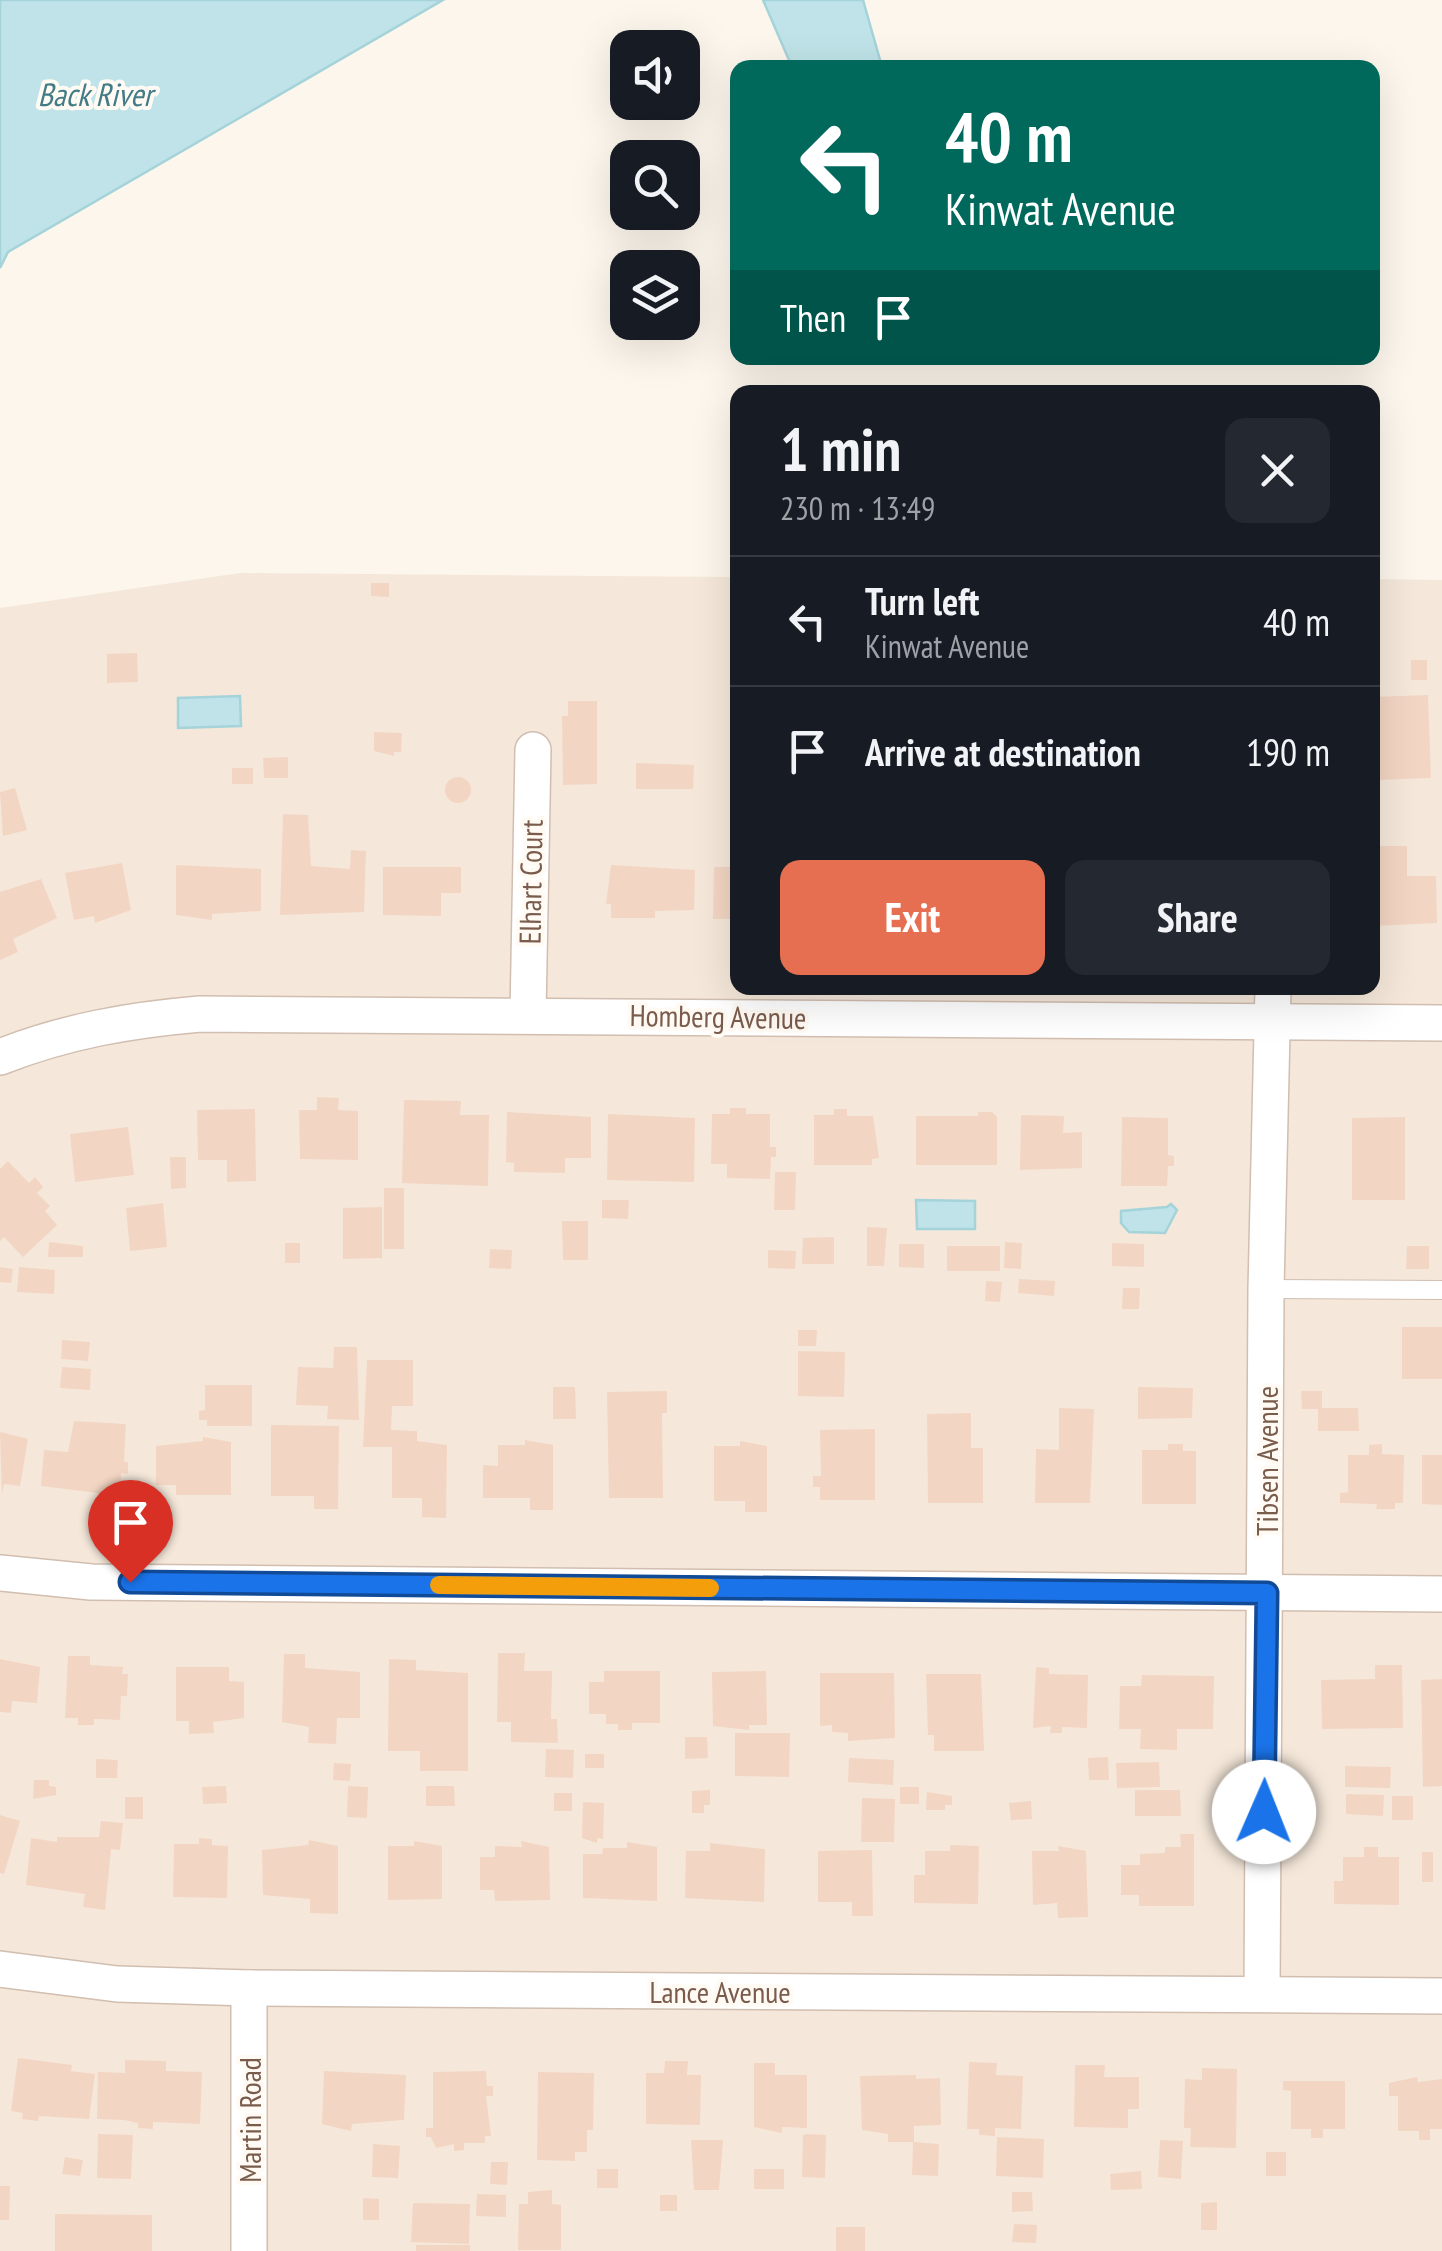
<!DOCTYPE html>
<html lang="en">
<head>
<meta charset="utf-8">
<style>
  :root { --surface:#171b24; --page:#242831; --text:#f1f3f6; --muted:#9ea1a6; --line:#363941; --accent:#e76f51 }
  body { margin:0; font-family:"PT Sans Narrow",sans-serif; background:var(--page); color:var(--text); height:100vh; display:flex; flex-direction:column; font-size:38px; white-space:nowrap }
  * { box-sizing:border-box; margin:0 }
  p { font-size:32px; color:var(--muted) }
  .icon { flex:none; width:55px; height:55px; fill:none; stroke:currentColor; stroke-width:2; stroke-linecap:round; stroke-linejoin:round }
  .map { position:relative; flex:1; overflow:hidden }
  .sheet { position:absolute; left:730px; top:385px; width:650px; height:610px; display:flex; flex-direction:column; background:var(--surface); border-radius:20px; box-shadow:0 10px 40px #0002 }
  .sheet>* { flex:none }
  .hud { position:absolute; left:730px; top:60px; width:650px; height:305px; border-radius:20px; box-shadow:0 10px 40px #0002; background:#00695c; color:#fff; overflow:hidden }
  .buttons { position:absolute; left:610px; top:30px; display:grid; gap:20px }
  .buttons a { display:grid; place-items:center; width:90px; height:90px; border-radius:20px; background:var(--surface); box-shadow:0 10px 40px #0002; font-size:50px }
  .pin { position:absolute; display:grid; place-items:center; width:85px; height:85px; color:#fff; margin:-102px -42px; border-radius:50% 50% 50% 0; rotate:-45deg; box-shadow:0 0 10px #0007 }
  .pin .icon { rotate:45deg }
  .me { position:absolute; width:110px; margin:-55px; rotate:1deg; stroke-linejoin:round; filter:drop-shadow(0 0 8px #0008) }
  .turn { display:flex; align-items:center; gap:35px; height:210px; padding:0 50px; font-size:45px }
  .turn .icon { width:130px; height:130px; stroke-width:2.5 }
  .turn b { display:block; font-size:70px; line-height:85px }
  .then { display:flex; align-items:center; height:95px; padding:0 50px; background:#0003; gap:20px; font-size:38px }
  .round { display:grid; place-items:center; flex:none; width:105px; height:105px; border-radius:20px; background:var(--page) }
  .overview { display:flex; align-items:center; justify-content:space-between; height:170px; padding:0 50px }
  h1 { font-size:60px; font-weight:700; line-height:75px }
  .cta { display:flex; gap:20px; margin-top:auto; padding:20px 50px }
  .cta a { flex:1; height:115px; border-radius:20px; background:var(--accent); color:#fff; font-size:40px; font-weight:700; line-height:115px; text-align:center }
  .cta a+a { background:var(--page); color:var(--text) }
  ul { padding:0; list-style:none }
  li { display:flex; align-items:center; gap:30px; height:130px; padding:0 50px; border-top:2px solid var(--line) }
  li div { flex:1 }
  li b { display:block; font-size:38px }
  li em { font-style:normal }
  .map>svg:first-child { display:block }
  .residential { fill:#f5e8da }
  .water { fill:#bfe3e8; stroke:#a5d3da; stroke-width:2.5 }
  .building { fill:#f3d5c3 }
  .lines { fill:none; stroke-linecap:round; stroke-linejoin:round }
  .lane-casing { stroke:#d1beb0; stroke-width:20 }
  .street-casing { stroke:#d1beb0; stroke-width:38 }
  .lane { stroke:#fff; stroke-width:18 }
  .street { stroke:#fff; stroke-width:35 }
  .route-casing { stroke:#114b97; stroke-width:25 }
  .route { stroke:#1a73e8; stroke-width:18 }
  .slow { stroke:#f59e0b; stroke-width:18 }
  .labels { text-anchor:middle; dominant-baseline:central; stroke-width:8; stroke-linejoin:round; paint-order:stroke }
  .street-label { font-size:30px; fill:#7a5c4d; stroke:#fffaf3 }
  .water-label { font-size:32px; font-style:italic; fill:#437c86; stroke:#fffaf3 }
</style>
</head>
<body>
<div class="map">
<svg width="1442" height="2251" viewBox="0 0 1442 2251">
  <rect width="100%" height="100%" fill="#fdf6ec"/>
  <polygon class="residential" points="240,573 737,577 738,988 1372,988 1373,579 1442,580 1442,2251 0,2251 0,608"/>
  <g class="water">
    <polygon points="0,0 443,0 8,252 0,268"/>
    <polygon points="763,0 863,0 882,67 792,67"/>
    <polygon points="240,696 241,726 178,728 178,698"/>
    <polygon points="916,1200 975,1201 975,1229 917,1229"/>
    <polygon points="1171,1204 1177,1210 1165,1233 1129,1232 1121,1223 1121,1211 1167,1207"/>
  </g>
  <g class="building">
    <polygon points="371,583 389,583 389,597 371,596"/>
    <polygon points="137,653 138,682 107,683 107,654"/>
    <rect x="1411" y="660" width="16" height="20"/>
    <polygon points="1428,695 1431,778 1376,780 1373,697"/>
    <polygon points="568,701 597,701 597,784 563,785 562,716 568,716"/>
    <polygon points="374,732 402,733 401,752 394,752 394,756 374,751"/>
    <polygon points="288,757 288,778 264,778 263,758"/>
    <polygon points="636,763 694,765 693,789 636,789"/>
    <rect x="232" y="768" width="21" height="16"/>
    <circle cx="458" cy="790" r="13"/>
    <polygon points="15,788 27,830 3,836 0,792"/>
    <polygon points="283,814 308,815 311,866 350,869 351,850 366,851 364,912 280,915"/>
    <polygon points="1372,846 1407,846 1407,876 1436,876 1437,923 1372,926"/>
    <polygon points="122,863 131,910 95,923 94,916 74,920 65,873"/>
    <polygon points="176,865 261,869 261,911 212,914 212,920 176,915"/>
    <polygon points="611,865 695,870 694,910 655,911 655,918 611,918 611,904 606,904"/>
    <polygon points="383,867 461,867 461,893 441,893 441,916 383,915"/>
    <polygon points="714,867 738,867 738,919 713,919"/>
    <polygon points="41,879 57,918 13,939 18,952 0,960 0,892"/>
    <polygon points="317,1097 339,1098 338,1110 358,1111 358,1160 300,1159 299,1110 317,1110"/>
    <polygon points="404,1100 461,1101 460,1115 489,1115 488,1186 402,1183"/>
    <polygon points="730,1108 746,1108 746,1114 770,1114 770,1147 776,1147 776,1157 771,1157 770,1179 727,1178 727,1164 711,1164 712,1114 730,1114"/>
    <polygon points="255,1109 256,1181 227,1182 227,1160 198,1160 197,1110"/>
    <polygon points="834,1109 847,1109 847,1116 873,1116 879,1158 872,1159 872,1165 814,1165 814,1115 834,1115"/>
    <polygon points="507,1112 591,1117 591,1158 565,1158 565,1173 514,1172 514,1163 506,1162"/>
    <polygon points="978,1112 992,1112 997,1117 997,1165 916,1165 916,1116 978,1116"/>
    <polygon points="608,1114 695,1118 694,1182 607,1180"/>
    <polygon points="1021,1115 1064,1116 1063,1133 1082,1132 1082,1168 1020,1170"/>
    <polygon points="1122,1117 1168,1118 1168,1155 1174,1156 1174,1166 1168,1166 1167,1186 1121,1186"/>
    <polygon points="1405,1117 1405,1200 1352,1200 1352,1118"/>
    <polygon points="128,1127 134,1175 75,1182 70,1134"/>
    <polygon points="170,1157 186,1157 186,1188 171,1189"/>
    <polygon points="8,1161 29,1183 35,1177 43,1187 37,1193 50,1206 45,1211 57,1225 23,1257 4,1237 0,1241 0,1169"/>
    <polygon points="775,1172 796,1172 795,1210 774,1210"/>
    <rect x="384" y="1188" width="20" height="61"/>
    <polygon points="602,1200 629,1200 628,1219 602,1218"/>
    <polygon points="163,1203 167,1247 130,1251 126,1208"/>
    <polygon points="382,1207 382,1258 343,1259 343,1208"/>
    <polygon points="562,1221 588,1221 588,1260 563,1260"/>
    <polygon points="867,1227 887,1228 884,1266 867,1266"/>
    <polygon points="834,1237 834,1264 802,1264 803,1238"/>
    <polygon points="49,1242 83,1246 83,1257 48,1257"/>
    <polygon points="1005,1242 1022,1243 1021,1269 1004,1268"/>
    <rect x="285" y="1243" width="15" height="20"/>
    <polygon points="1112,1243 1144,1244 1144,1267 1112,1266"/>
    <polygon points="899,1244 924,1244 924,1268 899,1267"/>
    <rect x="947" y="1246" width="53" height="25"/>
    <polygon points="1407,1246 1429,1246 1429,1269 1406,1269"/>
    <polygon points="490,1249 512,1250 511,1269 489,1268"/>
    <polygon points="768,1250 796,1251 795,1269 768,1268"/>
    <polygon points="0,1267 13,1269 11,1283 0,1282"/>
    <polygon points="19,1267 55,1270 54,1294 17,1292"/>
    <polygon points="1019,1279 1055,1281 1054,1296 1018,1293"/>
    <polygon points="986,1281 1002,1282 1000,1302 985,1301"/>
    <polygon points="1123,1288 1140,1288 1139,1309 1122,1309"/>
    <rect x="1402" y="1327" width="40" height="52"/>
    <polygon points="798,1330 817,1330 816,1346 798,1346"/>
    <polygon points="62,1340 90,1342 88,1361 61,1359"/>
    <polygon points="334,1347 357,1347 359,1420 327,1419 328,1406 296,1405 298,1367 333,1368"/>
    <polygon points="798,1351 845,1352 844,1397 798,1396"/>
    <polygon points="367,1360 413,1360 413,1406 392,1406 391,1430 417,1431 417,1441 447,1445 446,1518 422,1517 422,1498 392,1498 392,1447 363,1447"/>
    <polygon points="62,1367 91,1369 90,1390 60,1388"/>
    <polygon points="205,1385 252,1385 252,1426 207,1426 207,1420 199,1420 199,1411 205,1410"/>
    <polygon points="553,1387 575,1387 576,1419 553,1419"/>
    <polygon points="1138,1387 1193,1388 1192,1418 1138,1419"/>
    <polygon points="667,1391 667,1413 662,1413 663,1498 609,1498 607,1392"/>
    <polygon points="1301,1391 1322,1391 1322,1408 1358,1408 1359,1431 1318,1431 1318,1409 1302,1409"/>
    <polygon points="1059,1408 1094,1409 1090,1503 1035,1503 1036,1449 1059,1450"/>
    <polygon points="971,1413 971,1448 983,1448 983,1503 928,1503 927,1414"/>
    <polygon points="74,1421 126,1424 124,1462 128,1462 128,1474 121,1473 119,1506 97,1505 98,1493 41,1486 44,1450 68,1452"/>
    <polygon points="271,1425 339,1426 338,1509 314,1509 314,1496 271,1496"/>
    <polygon points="875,1429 875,1500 820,1500 820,1487 813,1487 813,1476 821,1476 820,1430"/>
    <polygon points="0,1432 28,1439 20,1486 4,1484 2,1495"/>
    <polygon points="203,1437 231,1442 231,1495 176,1495 176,1485 156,1485 156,1446 203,1441"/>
    <polygon points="525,1440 553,1445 553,1510 530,1510 530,1498 483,1498 483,1465 498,1466 498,1445 525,1445"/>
    <polygon points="740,1441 767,1446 767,1512 745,1512 745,1501 714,1501 714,1446 740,1446"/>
    <polygon points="1168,1444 1183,1444 1183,1451 1196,1451 1196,1504 1142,1504 1142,1450 1168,1450"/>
    <polygon points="1382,1444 1382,1454 1404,1455 1403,1503 1395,1503 1395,1509 1376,1509 1377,1504 1340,1503 1340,1493 1348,1492 1348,1455 1369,1455 1369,1445"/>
    <polygon points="1422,1455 1442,1455 1442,1505 1422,1504"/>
    <polygon points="498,1653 525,1653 524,1671 552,1671 551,1719 557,1719 558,1743 511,1742 511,1722 497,1722"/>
    <polygon points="284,1654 305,1654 305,1668 360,1672 360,1718 337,1718 336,1744 308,1743 309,1727 282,1722"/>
    <polygon points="68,1656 90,1656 90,1665 123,1667 122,1674 128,1674 127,1696 121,1696 120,1720 94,1719 94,1725 78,1725 78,1718 65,1718"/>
    <polygon points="0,1659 40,1667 37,1703 12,1701 11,1713 0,1712"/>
    <polygon points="389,1659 416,1660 416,1670 468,1673 468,1771 420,1771 420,1751 388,1751"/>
    <polygon points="1375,1665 1402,1665 1403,1728 1322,1729 1321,1680 1375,1679"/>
    <polygon points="176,1667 229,1667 229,1681 244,1682 244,1718 213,1722 214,1733 189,1734 189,1721 176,1721"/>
    <polygon points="1036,1667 1049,1668 1049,1674 1088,1675 1087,1728 1062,1727 1062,1733 1050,1733 1051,1726 1033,1728"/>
    <polygon points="604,1671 660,1671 660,1723 632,1723 632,1730 618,1730 618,1724 606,1724 606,1714 589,1714 589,1682 604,1682"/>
    <polygon points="766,1671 767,1725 749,1725 749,1730 713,1726 712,1672"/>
    <polygon points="820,1673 894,1673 895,1738 848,1741 848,1733 832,1732 832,1725 820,1726"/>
    <polygon points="926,1674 981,1674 984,1751 934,1751 934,1735 928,1735"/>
    <polygon points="1142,1675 1214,1676 1213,1729 1177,1729 1177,1750 1140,1749 1141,1729 1119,1729 1120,1686 1141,1686"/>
    <polygon points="1442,1679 1442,1786 1423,1787 1421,1680"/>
    <polygon points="735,1733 790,1733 789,1777 735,1776"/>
    <polygon points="685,1737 707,1737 708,1758 685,1759"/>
    <polygon points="546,1749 574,1750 573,1778 545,1777"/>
    <rect x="585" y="1754" width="19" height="14"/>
    <polygon points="1108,1757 1109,1780 1089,1780 1088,1758"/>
    <polygon points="849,1758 894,1760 893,1785 848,1782"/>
    <polygon points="96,1759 118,1760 117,1778 96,1778"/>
    <polygon points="1159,1762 1160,1787 1117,1788 1116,1763"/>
    <polygon points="334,1763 351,1764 350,1781 333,1780"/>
    <polygon points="1345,1766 1391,1767 1390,1788 1345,1787"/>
    <polygon points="34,1780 49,1780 49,1786 56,1787 56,1795 33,1799"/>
    <polygon points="226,1786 227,1803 203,1804 202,1787"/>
    <polygon points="348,1786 368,1787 367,1818 347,1817"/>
    <polygon points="426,1786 454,1786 455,1806 426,1806"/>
    <rect x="900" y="1787" width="19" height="17"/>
    <polygon points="710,1790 710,1805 704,1805 704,1813 692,1813 692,1791"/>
    <polygon points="1135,1790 1180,1790 1181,1816 1135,1816"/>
    <polygon points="927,1792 952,1796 952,1805 945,1805 945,1810 926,1810"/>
    <rect x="554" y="1793" width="18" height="18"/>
    <polygon points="1346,1794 1384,1795 1383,1816 1346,1814"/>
    <rect x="1392" y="1796" width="21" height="24"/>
    <rect x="125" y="1797" width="18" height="22"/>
    <polygon points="862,1798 895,1799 894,1842 861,1842"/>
    <polygon points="1031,1801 1032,1819 1011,1820 1009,1803"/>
    <polygon points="583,1802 604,1803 603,1839 597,1838 597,1843 582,1838"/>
    <polygon points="0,1815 20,1821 4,1874 0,1873"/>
    <polygon points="101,1821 123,1823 120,1850 111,1849 105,1910 83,1907 85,1894 26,1885 31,1838 57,1842 57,1837 99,1837"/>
    <polygon points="1180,1834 1194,1834 1194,1906 1139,1906 1139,1895 1121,1895 1121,1865 1140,1865 1140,1854 1165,1853 1165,1847 1181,1847"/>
    <polygon points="199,1838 212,1839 212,1845 228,1846 227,1898 173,1897 174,1844 199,1844"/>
    <polygon points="309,1840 338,1846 338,1914 310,1913 310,1899 263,1895 262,1850 308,1845"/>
    <polygon points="414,1841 442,1846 442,1899 388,1900 388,1846 414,1846"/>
    <polygon points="521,1841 549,1847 550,1900 495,1901 494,1890 480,1890 480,1857 495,1857 495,1846 522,1847"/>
    <polygon points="627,1842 657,1847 657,1901 583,1898 583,1854 602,1854 603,1848 627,1848"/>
    <polygon points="710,1843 765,1849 764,1902 685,1898 686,1851 710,1851"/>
    <polygon points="950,1845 979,1846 978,1904 914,1903 914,1875 925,1875 925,1851 950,1851"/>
    <polygon points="1058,1846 1086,1851 1088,1917 1058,1918 1057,1903 1033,1905 1032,1851 1059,1851"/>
    <polygon points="1364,1847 1378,1847 1378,1857 1399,1857 1399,1905 1334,1904 1334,1881 1343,1881 1343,1857 1364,1857"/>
    <polygon points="872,1850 873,1916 852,1916 852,1902 818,1902 818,1851"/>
    <rect x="1422" y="1852" width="11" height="30"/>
    <polygon points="18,2058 72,2065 71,2071 95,2074 89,2119 39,2116 38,2121 22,2119 23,2113 11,2111"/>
    <polygon points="125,2060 166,2061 166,2071 202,2072 200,2124 153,2122 153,2129 138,2128 138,2123 124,2120 97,2119 98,2072 125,2073"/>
    <polygon points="665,2061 688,2061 687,2075 701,2075 700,2125 646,2124 646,2073 664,2073"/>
    <polygon points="969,2062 997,2063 996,2075 1023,2076 1021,2129 995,2128 995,2136 979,2135 979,2129 967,2129"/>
    <polygon points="754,2063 775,2063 775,2075 807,2075 807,2128 782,2127 782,2133 754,2127"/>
    <polygon points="1075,2065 1105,2065 1104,2077 1139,2077 1139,2109 1128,2109 1128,2128 1074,2127"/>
    <polygon points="1202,2068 1237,2069 1236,2148 1190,2147 1191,2128 1184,2128 1185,2079 1202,2080"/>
    <polygon points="324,2071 406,2075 404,2120 352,2124 351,2131 322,2124"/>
    <polygon points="486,2071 487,2086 493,2086 493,2096 486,2096 491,2136 485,2136 485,2143 464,2143 464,2150 454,2151 454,2144 436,2148 431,2137 426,2137 426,2128 433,2128 433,2072"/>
    <polygon points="538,2072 594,2073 593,2130 587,2130 587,2152 575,2152 575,2161 537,2160"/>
    <polygon points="916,2075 916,2079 940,2078 941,2125 914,2126 914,2142 888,2142 888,2134 862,2130 860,2076"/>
    <polygon points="1417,2077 1418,2082 1442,2079 1442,2129 1430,2129 1430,2140 1419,2140 1419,2131 1398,2131 1398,2096 1389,2096 1389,2083"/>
    <polygon points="1283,2081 1345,2081 1345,2129 1323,2129 1323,2138 1311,2138 1311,2129 1291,2129 1291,2091 1283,2090"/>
    <polygon points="98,2134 133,2135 131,2179 97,2178"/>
    <polygon points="807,2134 826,2135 825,2178 802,2177 803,2135"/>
    <polygon points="997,2137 1044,2139 1043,2178 996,2176"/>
    <polygon points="691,2140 723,2140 719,2190 694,2190"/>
    <polygon points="1160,2140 1183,2141 1181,2179 1158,2177"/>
    <polygon points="913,2142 939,2144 938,2176 912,2175"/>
    <polygon points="373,2144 400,2146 398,2178 372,2177"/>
    <rect x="1266" y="2152" width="20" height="24"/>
    <polygon points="65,2157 83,2160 80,2176 62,2174"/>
    <polygon points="491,2162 508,2162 507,2185 490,2184"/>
    <rect x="597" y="2169" width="21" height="19"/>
    <rect x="754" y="2169" width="30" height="20"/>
    <polygon points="1141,2171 1142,2189 1111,2190 1110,2174"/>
    <polygon points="0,2186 10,2186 9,2220 0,2220"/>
    <polygon points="552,2190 552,2204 561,2205 561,2250 518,2250 519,2204 528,2204 528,2192"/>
    <polygon points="1012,2192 1032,2192 1033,2211 1012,2212"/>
    <polygon points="477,2194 506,2195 506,2217 476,2216"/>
    <rect x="660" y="2195" width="17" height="16"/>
    <polygon points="363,2198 379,2199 379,2220 363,2220"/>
    <polygon points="1217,2202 1217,2230 1201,2230 1201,2203"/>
    <polygon points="413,2203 470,2204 469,2244 411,2242"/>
    <polygon points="55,2214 152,2215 152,2251 55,2251"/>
    <polygon points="1014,2224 1037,2225 1036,2243 1012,2242"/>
    <rect x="836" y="2227" width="29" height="24"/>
    <rect x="416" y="2245" width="54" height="6"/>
  </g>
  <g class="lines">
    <g class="lane-casing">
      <polyline id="lane" points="1266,1289 1442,1290"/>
    </g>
    <g class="street-casing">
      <g id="street">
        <polyline points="528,1014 533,750"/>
        <path d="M 0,1057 C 66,1031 130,1020 200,1014 L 1442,1023"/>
        <polyline points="0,1573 91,1582 1442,1594"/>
        <polyline points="0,1969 117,1984 249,1988 1442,1996"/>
        <polyline points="1262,1994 1266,1289 1273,988"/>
        <polyline points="249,2251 249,1988"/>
      </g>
    </g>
    <use href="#lane" class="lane"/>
    <use href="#street" class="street"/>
  </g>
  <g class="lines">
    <g class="route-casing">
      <polyline id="route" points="130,1582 1267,1593 1264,1812"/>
    </g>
    <use href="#route" class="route"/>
    <polyline class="slow" points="439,1585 710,1588"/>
  </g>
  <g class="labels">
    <g class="street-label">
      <text transform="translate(530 882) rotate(-89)">Elhart Court</text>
      <text transform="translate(718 1016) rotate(1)">Homberg Avenue</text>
      <text transform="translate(1266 1461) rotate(-90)">Tibsen Avenue</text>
      <text x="720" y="1991">Lance Avenue</text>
      <text transform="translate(249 2120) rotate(-90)">Martin Road</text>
    </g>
    <g class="water-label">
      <text x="95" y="94">Back River</text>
    </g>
  </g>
</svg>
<div class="buttons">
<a><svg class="icon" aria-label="sound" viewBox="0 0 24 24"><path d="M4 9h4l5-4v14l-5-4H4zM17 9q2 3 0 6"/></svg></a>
<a><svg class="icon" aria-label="search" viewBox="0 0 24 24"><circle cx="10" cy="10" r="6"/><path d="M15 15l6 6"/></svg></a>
<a><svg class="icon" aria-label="layers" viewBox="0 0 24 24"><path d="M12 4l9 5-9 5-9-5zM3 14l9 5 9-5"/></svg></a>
</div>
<div class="pin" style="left:130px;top:1582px;background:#d93025"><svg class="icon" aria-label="arrive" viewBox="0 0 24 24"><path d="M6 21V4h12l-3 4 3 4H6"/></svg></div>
<svg class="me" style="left:1264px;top:1812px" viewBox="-20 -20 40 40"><circle r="19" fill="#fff"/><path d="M0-13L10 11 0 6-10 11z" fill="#1a73e8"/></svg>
<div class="hud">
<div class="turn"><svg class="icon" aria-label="left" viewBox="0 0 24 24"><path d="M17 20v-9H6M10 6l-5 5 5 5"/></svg><div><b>40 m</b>Kinwat Avenue</div></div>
<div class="then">Then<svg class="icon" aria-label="arrive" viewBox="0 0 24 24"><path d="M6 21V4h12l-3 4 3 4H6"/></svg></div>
</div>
<section class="sheet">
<div class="overview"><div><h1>1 min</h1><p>230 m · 13:49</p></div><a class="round"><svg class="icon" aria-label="close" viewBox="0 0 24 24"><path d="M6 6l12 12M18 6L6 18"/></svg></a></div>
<ul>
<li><svg class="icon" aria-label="left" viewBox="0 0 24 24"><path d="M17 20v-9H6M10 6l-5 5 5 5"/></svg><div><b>Turn left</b><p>Kinwat Avenue</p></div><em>40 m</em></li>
<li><svg class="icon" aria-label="arrive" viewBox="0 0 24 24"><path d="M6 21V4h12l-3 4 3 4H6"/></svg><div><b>Arrive at destination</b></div><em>190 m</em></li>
</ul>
<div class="cta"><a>Exit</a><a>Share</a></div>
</section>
</div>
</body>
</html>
